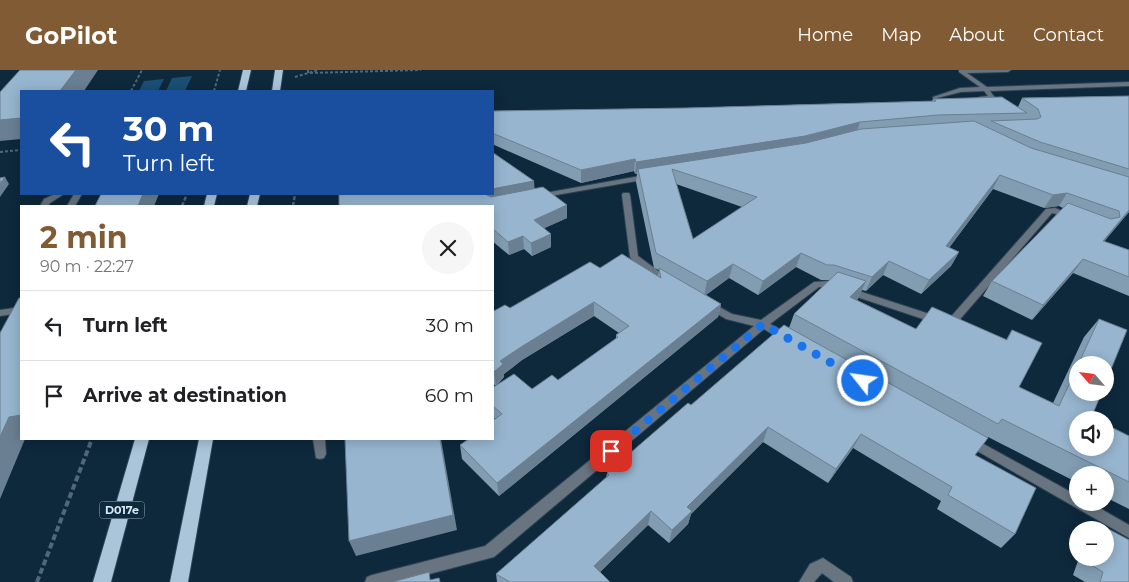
<!DOCTYPE html>
<html lang="en">
<head>
<meta charset="utf-8">
<style>
  :root { --surface:#fff; --page:#f6f6f6; --text:#202124; --muted:#757577; --line:#e0e0e0; --accent:#805b34 }
  body { margin:0; font-family:Montserrat,sans-serif; background:var(--page); color:var(--text); height:100vh; display:flex; flex-direction:column; font-size:19px; white-space:nowrap }
  * { box-sizing:border-box; margin:0 }
  p { font-size:16px; color:var(--muted) }
  .icon { flex:none; width:28px; height:28px; fill:none; stroke:currentColor; stroke-width:2; stroke-linecap:round; stroke-linejoin:round }
  .map { position:relative; flex:1; overflow:hidden }
  .drawer { position:absolute; left:20px; top:135px; width:474px; height:235px; display:flex; flex-direction:column; background:var(--surface); border-radius:0px; box-shadow:0 2px 12px #0003 }
  .drawer>* { flex:none }
  .hud { position:absolute; left:20px; top:20px; width:474px; height:105px; border-radius:0px; box-shadow:0 2px 12px #0003; background:#1a4fa0; color:#fff; overflow:hidden }
  .needle { width:32px; rotate:298deg }
  .controls { position:absolute; left:1069px; top:286px; display:grid; gap:10px }
  .controls a { display:grid; place-items:center; width:45px; height:45px; border-radius:50%; background:var(--surface); box-shadow:0 2px 12px #0003; font-size:25px }
  .pin { position:absolute; display:grid; place-items:center; width:42px; height:42px; color:#fff; margin:-21px; border-radius:10px; box-shadow:0 2px 8px #0006 }
  .me { position:absolute; width:55px; margin:-28px; rotate:300deg; stroke-linejoin:round; filter:drop-shadow(0 0 4px #0008) }
  .turn { display:flex; align-items:center; gap:18px; height:105px; padding:0 20px; font-size:22px }
  .turn .icon { width:65px; height:65px; stroke-width:2.5 }
  .turn b { display:block; font-size:35px; line-height:42px }
  .round { display:grid; place-items:center; flex:none; width:52px; height:52px; border-radius:26px; background:var(--page) }
  .summary { display:flex; align-items:center; justify-content:space-between; height:85px; padding:0 20px }
  h1 { font-size:30px; font-weight:700; line-height:38px; color:var(--accent) }
  ul { padding:0; list-style:none }
  li { display:flex; align-items:center; gap:15px; height:70px; padding:0 20px; border-top:1px solid var(--line) }
  li div { flex:1 }
  li b { display:block; font-size:19px }
  li em { font-style:normal }
  header { display:flex; align-items:center; gap:30px; box-sizing:border-box; height:70px; padding:0 25px; background:var(--accent); color:#fff }
  header strong { font-size:24px }
  nav { display:flex; gap:28px; margin-inline-start:auto; font-size:18px }
  .map>svg:first-child { display:block }
  .green { fill:#1b4f74 }
  .lines { fill:none; stroke-linecap:round; stroke-linejoin:round }
  .lane-casing { stroke:#2b4356; stroke-width:2 }
  .street-casing { stroke:#2b4356; stroke-width:2 }
  .primary-casing { stroke:#2b4356; stroke-width:2 }
  .path-far2 { stroke:#51687a; stroke-width:2; stroke-dasharray:3 2; stroke-linecap:butt }
  .path-far1 { stroke:#51687a; stroke-width:2.5; stroke-dasharray:4 2; stroke-linecap:butt }
  .path { stroke:#51687a; stroke-width:4; stroke-dasharray:6 3; stroke-linecap:butt }
  .lane { fill:#68747f; fill-rule:evenodd }
  .street { fill:#68747f; fill-rule:evenodd }
  .primary { fill:#aac4da; fill-rule:evenodd }
  .wall { fill:#829cb2; fill-rule:evenodd }
  .shaded-wall { fill:#6a7f91 }
  .building { fill:#97b5cf; stroke:#6a7f91; fill-rule:evenodd }
  .route { stroke:#1a73e8; stroke-width:9; stroke-dasharray:0 16.2 }
  .labels { text-anchor:middle; dominant-baseline:central; stroke-width:5; stroke-linejoin:round; paint-order:stroke }
  .shield { fill:#0e283c; stroke:#9db0bf; stroke-width:1 }
  .shield-label { font-size:11px; font-weight:bold; fill:#daeaf7 }
</style>
</head>
<body>
<header>
<strong>GoPilot</strong>
<nav><a>Home</a><a>Map</a><a>About</a><a>Contact</a></nav>
</header>
<div class="map">
<svg width="1129" height="512" viewBox="0 0 1129 512">
  <rect width="100%" height="100%" fill="#0e283c"/>
  <g class="green">
    <polygon points="192,6 185,21 166,21 172,8"/>
    <polygon points="164,9 158,21 139,21 144,11"/>
  </g>
  <g class="lines">
    <g class="lane-casing">
      <g id="lane">
        <polygon points="959,0 1011,0 1008,2 967,3 987,17 1129,12 1129,16 990,21 995,28 992,30 979,29 979,27 988,26 984,21 961,22 933,29 933,27 960,18 980,17 959,2"/>
        <polygon points="651,104 654,104 654,108 539,128 535,126 539,124"/>
        <polygon points="55,124 64,124 50,133 48,136 40,136 44,129"/>
        <polygon points="74,124 82,124 75,136 67,136"/>
        <polygon points="21,237 21,243 0,246 0,240"/>
        <polygon points="313,369 325,369 326,384 324,388 320,389 316,388"/>
        <polygon points="823,488 851,507 853,512 834,512 822,503 814,512 799,512 810,494"/>
      </g>
    </g>
    <g class="street-casing">
      <g id="street">
        <path d="M 623,123 L 629,123 L 630,125 L 638,186 C 647,193 657,199 665,207 L 663,209 C 651,211 637,196 630,187 L 622,125 Z"/>
        <polygon points="1055,138 1075,146 1071,148 1052,143 955,255 947,257 827,217 819,217 770,254 791,265 792,268 791,271 783,271 764,259 494,487 399,512 365,512 367,507 372,505 485,476 754,256 726,249 706,237 704,235 706,233 712,233 732,244 761,250 814,212 828,211 948,250 1046,139"/>
        <polygon points="969,366 1078,426 1078,432 1089,432 1129,455 1129,468 965,374 963,371 965,368"/>
      </g>
    </g>
    <g class="primary-casing">
      <g id="primary">
        <polygon points="243,0 251,0 246,21 238,21"/>
        <polygon points="275,0 283,0 280,21 272,21"/>
        <polygon points="207,124 217,124 214,136 204,136"/>
        <polygon points="250,124 260,124 257,136 247,136"/>
        <polygon points="135,369 149,369 111,512 93,512"/>
        <polygon points="199,369 213,369 188,512 170,512"/>
      </g>
    </g>
    <g class="path-far2">
      <polyline points="308,0 308,3 421,0"/>
      <polyline points="295,7 318,0"/>
      <polyline points="131,21 142,0"/>
      <polyline points="214,21 220,0"/>
      <polyline points="0,82 21,80"/>
    </g>
    <g class="path-far1">
      <polyline points="182,136 187,124"/>
      <polyline points="293,136 295,124"/>
    </g>
    <polyline class="path" points="37,512 92,369"/>
    <use href="#lane" class="lane"/>
    <use href="#street" class="street"/>
    <use href="#primary" class="primary"/>
  </g>
  <g class="wall">
    <path d="M 1129,26 L 1129,142 L 1104,171 L 1129,180 L 1129,226 L 1073,203 L 1032,250 L 983,226 L 992,211 L 1063,138 L 1059,136 L 1044,138 L 993,119 L 949,178 L 959,182 L 951,196 L 921,224 L 883,205 L 866,221 L 862,220 L 857,230 L 916,259 L 1006,270 L 1012,260 L 1019,317 L 1053,333 L 1084,267 L 1099,249 L 1091,348 L 1129,366 L 1129,439 L 1105,427 L 1105,405 L 1078,405 L 1078,413 L 988,367 L 975,385 L 1015,464 L 1001,478 L 937,439 L 941,431 L 853,378 L 828,413 L 763,372 L 691,444 L 688,454 L 669,473 L 648,455 L 600,502 L 610,512 L 497,512 L 496,504 L 606,408 L 607,403 L 789,258 L 794,244 L 830,210 L 821,210 L 796,197 L 758,225 L 729,208 L 706,225 L 721,234 L 718,247 L 499,426 L 462,389 L 460,375 L 495,349 L 492,347 L 492,318 L 532,319 L 558,310 L 616,269 L 616,265 L 619,263 L 594,246 L 522,290 L 504,304 L 504,307 L 496,316 L 492,313 L 492,242 L 510,238 L 600,198 L 658,206 L 659,200 L 654,198 L 636,112 L 637,104 L 635,104 L 634,101 L 581,113 L 492,74 L 492,41 L 686,38 L 932,31 L 933,29 L 1018,37 L 1022,28 ZM 676,114 L 742,137 L 693,169 Z"/>
    <polygon points="534,111 534,119 567,148 544,158 551,177 532,186 524,179 509,185 492,171 492,136"/>
    <polygon points="1101,455 1129,470 1129,512 1085,512 1073,505 1079,488 1105,488 1105,460 1095,460"/>
  </g>
  <g class="shaded-wall">
    <polygon points="76,0 98,0 84,21 60,21"/>
    <polygon points="21,48 21,69 0,71 0,50"/>
    <polygon points="860,52 856,64 802,78 638,99 637,104 635,104 636,92"/>
    <polygon points="635,89 634,101 581,113 581,100"/>
    <polygon points="1000,105 993,119 939,191 946,176"/>
    <polygon points="5,107 9,114 0,127 0,114"/>
    <polygon points="534,111 535,124 492,132 485,124 492,124 492,119"/>
    <polygon points="1067,123 1059,136 1044,138 1053,125"/>
    <polygon points="143,124 159,124 154,136 138,136"/>
    <polygon points="567,135 567,148 534,163 534,150"/>
    <polygon points="1129,140 1129,142 1093,185 1103,171"/>
    <polygon points="551,164 551,177 532,186 531,173"/>
    <polygon points="523,166 524,179 509,185 508,172"/>
    <polygon points="959,182 951,196 921,224 929,210"/>
    <polygon points="801,183 796,197 758,225 763,211"/>
    <polygon points="1083,189 1073,203 1032,250 1043,235"/>
    <polygon points="889,191 883,205 866,221 872,207"/>
    <polygon points="733,194 729,208 704,226 707,211"/>
    <polygon points="866,211 858,229 842,245 850,227"/>
    <polygon points="594,232 594,246 522,290 504,304 504,307 496,316 494,302 500,291 521,277"/>
    <polygon points="721,234 718,247 499,426 497,413"/>
    <polygon points="21,345 21,369 25,369 0,429 0,367 9,347"/>
    <polygon points="768,357 763,372 691,444 688,454 669,473 672,460 687,437"/>
    <polygon points="861,364 853,378 828,413 836,399"/>
    <polygon points="440,369 441,369 457,460 356,486 349,471"/>
    <polygon points="651,441 648,455 593,509 594,496"/>
  </g>
  <g class="building">
    <polygon points="20,0 76,0 60,21 21,21 21,48 0,50 0,22"/>
    <polygon points="1129,26 1129,99 1040,72 991,51 1037,49 1041,47 1038,39 1022,28"/>
    <polygon points="1002,27 1027,43 938,45 860,52 805,66 636,92 635,89 581,100 492,63 492,41 686,38 936,31 933,29"/>
    <path d="M 974,51 L 1031,78 L 1129,107 L 1129,140 L 1103,171 L 1129,180 L 1129,207 L 1083,189 L 1043,235 L 992,211 L 1068,133 L 1111,149 L 1120,147 L 1119,141 L 1067,123 L 1053,125 L 1000,105 L 946,176 L 959,182 L 929,210 L 889,191 L 872,207 L 834,195 L 827,195 L 801,183 L 763,211 L 733,194 L 707,211 L 656,183 L 638,99 L 806,73 L 861,59 ZM 672,99 L 757,127 L 693,169 Z"/>
    <polygon points="492,82 534,111 492,119"/>
    <polygon points="5,107 0,114 0,108"/>
    <polygon points="543,117 567,135 534,150 551,164 531,173 523,166 508,172 492,158 492,136 339,136 339,124 486,124 485,124 491,127"/>
    <polygon points="101,124 143,124 138,136 95,136"/>
    <polygon points="622,184 661,208 659,198 721,234 497,413 460,375 469,369 492,369 492,351 502,344 492,335 492,318 514,304 532,319 552,305 558,310 618,267 616,265 629,256 594,232 521,277 500,291 503,294 494,302 492,301 492,242 505,235 510,238 590,192 600,198"/>
    <polygon points="838,202 866,211 850,227 916,259 932,237 1007,270 1012,260 1042,273 1019,317 1059,336 1078,295 1078,322 1102,322 1091,348 1096,350 1078,350 1078,378 1105,378 1105,354 1129,366 1129,412 1002,349 998,354 794,244"/>
    <polygon points="19,228 21,228 21,345 9,347 0,367 0,263"/>
    <polygon points="1099,249 1127,260 1105,314 1105,295 1078,295"/>
    <polygon points="784,255 988,368 975,385 1036,418 1015,464 948,425 952,417 861,364 836,399 768,357 687,437 692,441 672,460 651,441 594,496 610,512 510,512 496,504 609,405 607,403 688,333 691,335"/>
    <polygon points="345,369 440,369 453,445 349,471"/>
    <polygon points="1101,455 1129,470 1129,512 1100,512 1103,502 1088,493 1090,488 1105,488 1105,460 1100,460"/>
    <polygon points="429,502 430,510 439,508 440,512 392,512"/>
  </g>
  <g class="lines">
    <polyline class="route" points="611,381 763,254 863,311"/>
  </g>
  <g class="labels">
    <rect class="shield" x="99.5" y="431.5" width="45" height="17" rx="4"/>
    <g class="shield-label">
      <text x="122" y="440">D017e</text>
    </g>
  </g>
</svg>
<div class="controls">
<a><svg class="needle" viewBox="-14 -14 28 28"><path d="M0-13l5 13h-10z" fill="#e53935"/><path d="M0 13l5-13h-10z" fill="#757577"/></svg></a>
<a><svg class="icon" aria-label="sound" viewBox="0 0 24 24"><path d="M4 9h4l5-4v14l-5-4H4zM17 9q2 3 0 6"/></svg></a>
<a>+</a>
<a>−</a>
</div>
<div class="pin" style="left:611px;top:381px;background:#d93025"><svg class="icon" aria-label="arrive" viewBox="0 0 24 24"><path d="M6 21V4h12l-3 4 3 4H6"/></svg></div>
<svg class="me" style="left:863px;top:311px" viewBox="-20 -20 40 40"><circle r="17" fill="#1a73e8" stroke="#fff" stroke-width="3"/><path d="M0-11L8 9 0 5-8 9z" fill="#fff"/></svg>
<div class="hud">
<div class="turn"><svg class="icon" aria-label="left" viewBox="0 0 24 24"><path d="M17 20v-9H6M10 6l-5 5 5 5"/></svg><div><b>30 m</b>Turn left</div></div>
</div>
<section class="drawer">
<div class="summary"><div><h1>2 min</h1><p>90 m · 22:27</p></div><a class="round"><svg class="icon" aria-label="close" viewBox="0 0 24 24"><path d="M6 6l12 12M18 6L6 18"/></svg></a></div>
<ul>
<li><svg class="icon" aria-label="left" viewBox="0 0 24 24"><path d="M17 20v-9H6M10 6l-5 5 5 5"/></svg><div><b>Turn left</b></div><em>30 m</em></li>
<li><svg class="icon" aria-label="arrive" viewBox="0 0 24 24"><path d="M6 21V4h12l-3 4 3 4H6"/></svg><div><b>Arrive at destination</b></div><em>60 m</em></li>
</ul>
</section>
</div>
</body>
</html>
